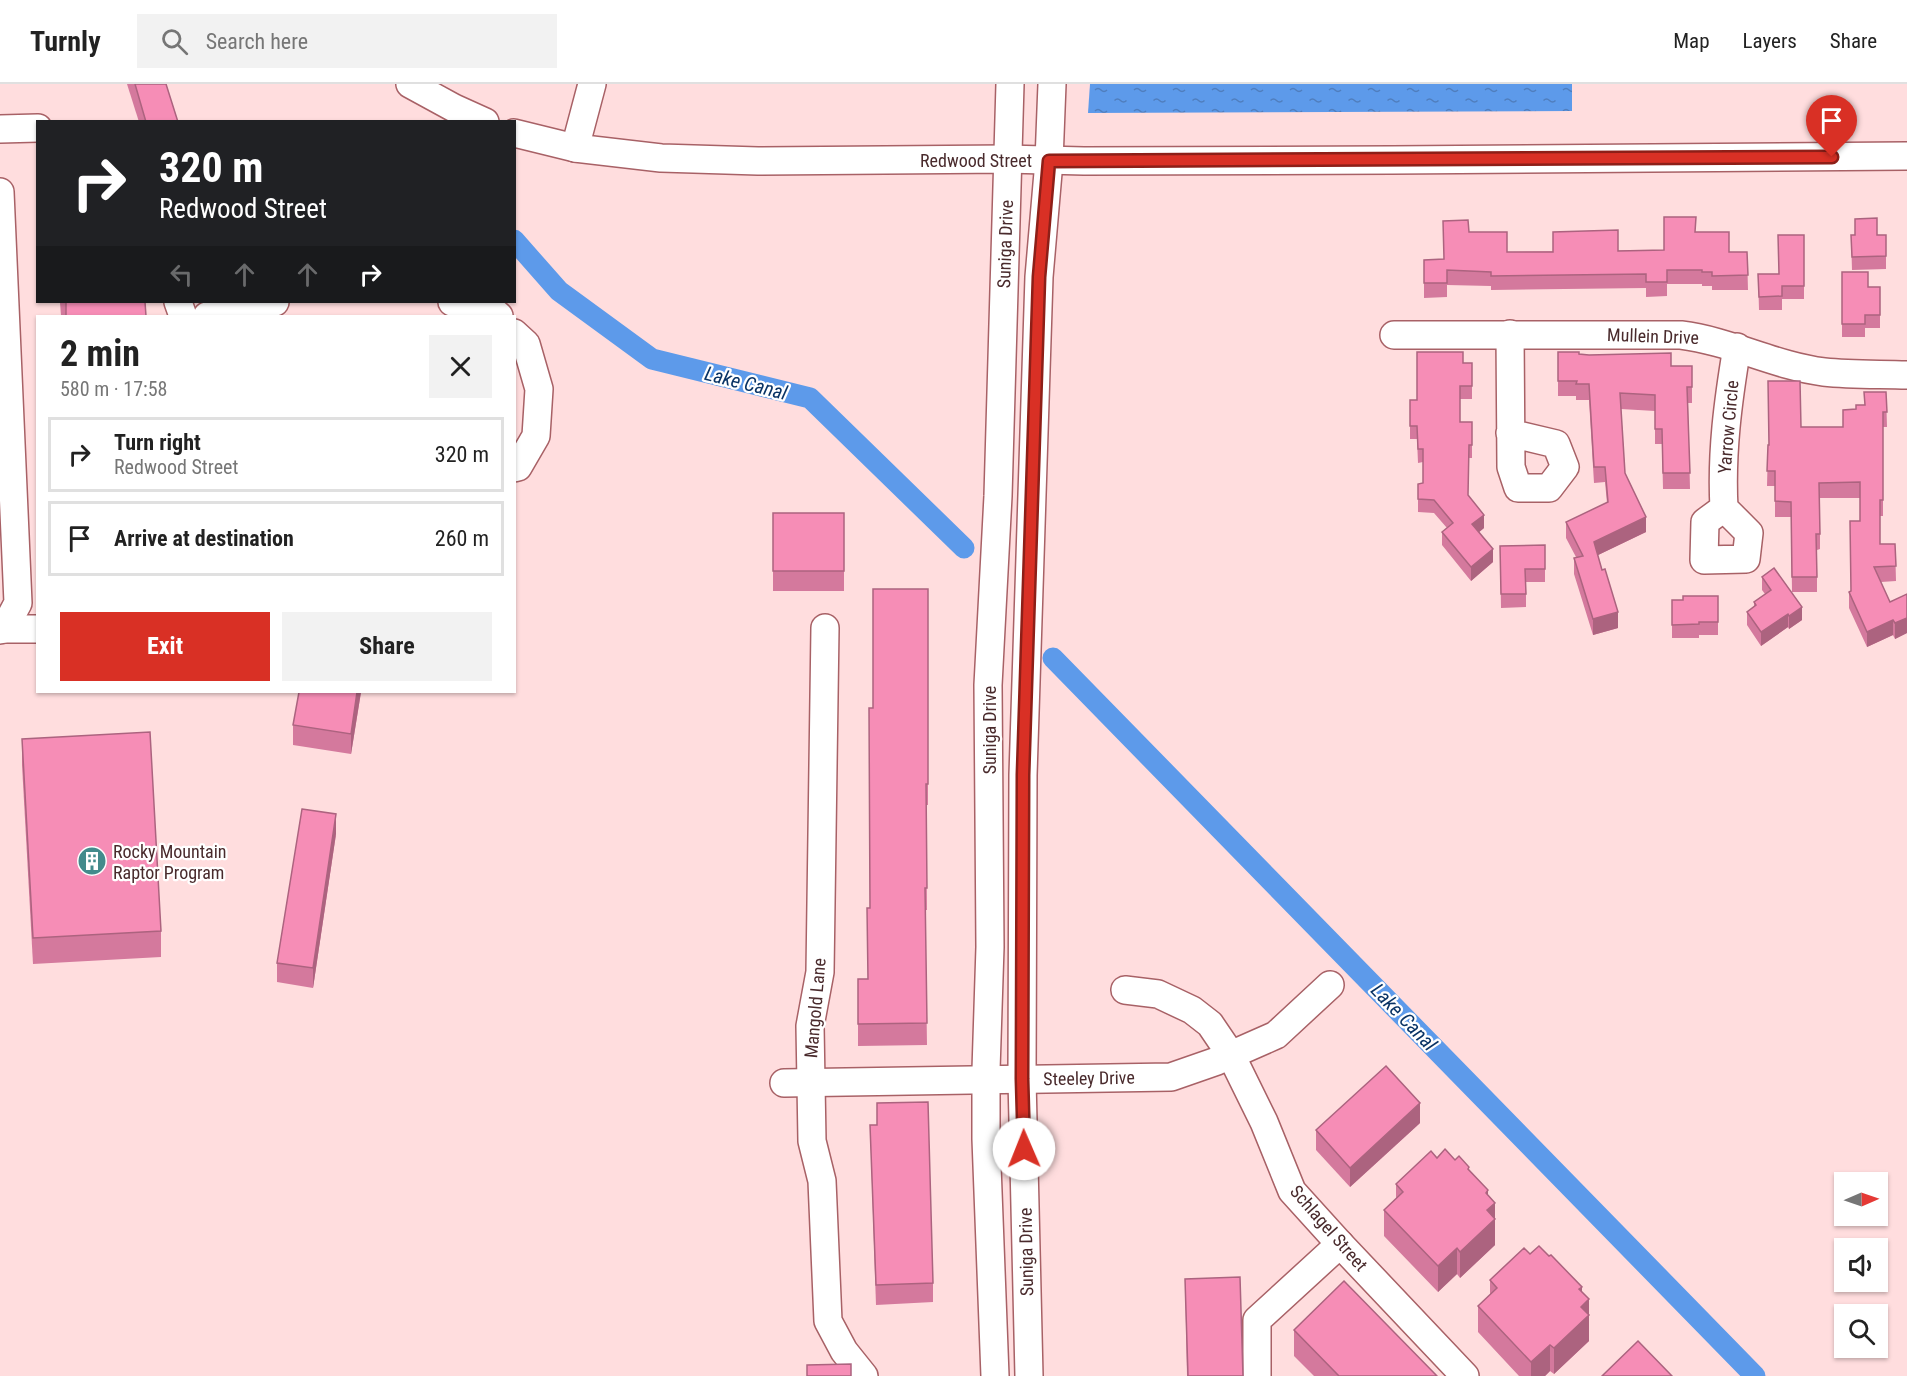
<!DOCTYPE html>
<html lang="en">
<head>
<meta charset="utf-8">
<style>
  :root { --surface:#fff; --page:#f2f2f2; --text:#222; --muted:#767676; --line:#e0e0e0; --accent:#d93025 }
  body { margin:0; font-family:"Roboto Condensed",sans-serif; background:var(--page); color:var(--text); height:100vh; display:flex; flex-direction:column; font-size:22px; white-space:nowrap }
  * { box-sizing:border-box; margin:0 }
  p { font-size:20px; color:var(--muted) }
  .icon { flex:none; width:33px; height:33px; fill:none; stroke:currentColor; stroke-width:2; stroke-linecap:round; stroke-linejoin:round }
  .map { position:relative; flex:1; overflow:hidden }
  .panel { position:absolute; left:36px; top:231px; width:480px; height:378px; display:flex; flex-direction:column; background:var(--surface); border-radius:0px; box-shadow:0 2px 4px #0004 }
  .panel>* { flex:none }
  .banner { position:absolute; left:36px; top:36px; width:480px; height:183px; border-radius:0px; box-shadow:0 2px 4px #0004; background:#202124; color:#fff; overflow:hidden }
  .needle { width:39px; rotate:88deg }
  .buttons { position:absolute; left:1834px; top:1088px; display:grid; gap:12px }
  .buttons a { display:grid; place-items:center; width:54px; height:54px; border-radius:0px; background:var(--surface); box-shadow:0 2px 4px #0004; font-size:30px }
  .pin { position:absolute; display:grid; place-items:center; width:51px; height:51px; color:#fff; margin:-62px -26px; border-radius:50% 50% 50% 0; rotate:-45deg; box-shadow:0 0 6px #0007 }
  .pin .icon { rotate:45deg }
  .me { position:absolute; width:66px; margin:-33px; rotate:359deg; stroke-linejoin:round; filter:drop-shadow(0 0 4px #0008) }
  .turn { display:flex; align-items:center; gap:21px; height:126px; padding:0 24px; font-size:27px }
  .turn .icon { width:78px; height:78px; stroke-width:2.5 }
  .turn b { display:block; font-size:42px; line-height:51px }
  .lanes { display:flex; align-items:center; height:57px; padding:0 24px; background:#0003; justify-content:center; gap:30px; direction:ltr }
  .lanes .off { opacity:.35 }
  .round { display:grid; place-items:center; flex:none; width:63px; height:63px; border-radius:0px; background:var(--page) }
  .head { display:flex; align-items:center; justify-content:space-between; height:102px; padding:0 24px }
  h1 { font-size:36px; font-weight:700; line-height:45px }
  .primary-button { display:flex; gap:12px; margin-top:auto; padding:12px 24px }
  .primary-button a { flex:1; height:69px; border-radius:0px; background:var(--accent); color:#fff; font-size:24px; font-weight:700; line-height:69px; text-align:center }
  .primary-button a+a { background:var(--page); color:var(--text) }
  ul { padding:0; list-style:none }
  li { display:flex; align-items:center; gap:18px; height:75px; margin:0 12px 9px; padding:0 12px; border:3px solid var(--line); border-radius:0px }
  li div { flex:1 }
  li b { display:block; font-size:22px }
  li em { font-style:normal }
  header { display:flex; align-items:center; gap:36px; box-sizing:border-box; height:84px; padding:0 30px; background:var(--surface); border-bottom:2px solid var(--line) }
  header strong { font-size:28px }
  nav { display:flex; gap:33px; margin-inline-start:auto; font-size:21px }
  .search { width:420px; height:54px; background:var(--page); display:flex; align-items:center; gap:15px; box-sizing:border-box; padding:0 21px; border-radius:0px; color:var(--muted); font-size:22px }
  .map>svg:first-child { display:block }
  .water { fill:url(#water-ripples) }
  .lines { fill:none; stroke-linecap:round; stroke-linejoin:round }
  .canal { stroke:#5d9aea; stroke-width:21 }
  .minor-casing { stroke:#a86166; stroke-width:30 }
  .minor { stroke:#fff; stroke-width:27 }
  .wall { fill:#d4799d }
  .shaded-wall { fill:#ac637f }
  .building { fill:#f68db6; stroke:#ac637f; stroke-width:1.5 }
  .route-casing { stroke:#8d1f18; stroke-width:15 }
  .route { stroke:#d93025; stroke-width:10 }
  .labels { text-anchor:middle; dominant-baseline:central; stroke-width:4.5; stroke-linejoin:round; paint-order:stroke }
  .street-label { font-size:18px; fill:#492a2c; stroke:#fff }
  .poi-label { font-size:18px; fill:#492a2c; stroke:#fff; text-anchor:start }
  .water-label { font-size:20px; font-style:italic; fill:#093365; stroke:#fff }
</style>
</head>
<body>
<header>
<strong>Turnly</strong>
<div class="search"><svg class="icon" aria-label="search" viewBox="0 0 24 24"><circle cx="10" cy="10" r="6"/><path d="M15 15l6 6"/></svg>Search here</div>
<nav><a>Map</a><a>Layers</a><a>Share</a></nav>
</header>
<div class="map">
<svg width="1907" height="1292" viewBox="0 0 1907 1292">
  <defs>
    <pattern id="water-ripples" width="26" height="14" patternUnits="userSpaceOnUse" patternTransform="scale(1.5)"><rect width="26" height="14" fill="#5d9aea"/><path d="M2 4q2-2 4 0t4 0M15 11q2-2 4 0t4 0" fill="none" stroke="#4f7ebe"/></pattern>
  </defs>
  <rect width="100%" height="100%" fill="#ffddde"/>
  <polygon class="water" points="1090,0 1572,0 1572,27 1088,29"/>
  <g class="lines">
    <g class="canal">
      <polyline points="514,156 559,207 652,275 810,314 964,464"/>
      <polyline points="1053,574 1755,1292"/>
    </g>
    <g class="minor-casing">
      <g id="minor">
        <polyline points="410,0 454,24 485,38"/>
        <polyline points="0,45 38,44"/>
        <polyline points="514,49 575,64 661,74 758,77 1008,75 1084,77 1392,76 1907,72"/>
        <polyline points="575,64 592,0"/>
        <polyline points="0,108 18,519 4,545 0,546"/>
        <polyline points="178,218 183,232"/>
        <polyline points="452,218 490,224 499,232"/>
        <polyline points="207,232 275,218"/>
        <polyline points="514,249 526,260 539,305 536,352 518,383 514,384"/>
        <polyline points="1510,250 1511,383 1518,404 1549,404 1565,383 1556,360 1510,349"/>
        <path d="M 1394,251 L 1681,251 C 1730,257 1775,282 1824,288 C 1851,291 1880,290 1907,291"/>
        <path d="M 1724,424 L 1749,449 L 1746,475 L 1704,476 L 1705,438 L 1724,424 C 1721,369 1728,317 1737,263"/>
        <polyline points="825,544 820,888 810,942 812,1057 822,1097 828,1237 844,1267 864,1292"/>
        <polyline points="4,545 38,545"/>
        <polyline points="1125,906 1158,910 1192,926 1210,940 1231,971 1264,1038 1292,1107 1340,1160 1465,1292"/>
        <polyline points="784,999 1171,993 1217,977 1276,951 1330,901"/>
        <polyline points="995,1292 986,1055 986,986 990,863 988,601 998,412 1010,0"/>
        <polyline points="1029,1292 1022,995 1023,691 1039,193 1049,77 1052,0"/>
        <polyline points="1257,1292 1257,1236 1340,1160"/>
      </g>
    </g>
    <use href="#minor" class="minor"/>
  </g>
  <g class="wall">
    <polygon points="127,0 166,0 178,38 139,38"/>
    <polygon points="1855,135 1877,151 1886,151 1886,185 1852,186 1851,151 1855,151"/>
    <polygon points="1469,148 1507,168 1664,166 1696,148 1729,168 1747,168 1748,206 1712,206 1712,202 1702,202 1702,200 1667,200 1667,212 1646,213 1646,204 1491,206 1491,202 1447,201 1447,213 1424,214 1424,176 1444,175"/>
    <polygon points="1804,151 1804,215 1782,215 1782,226 1759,226 1758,190 1779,190"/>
    <polygon points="1842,188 1868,203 1880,203 1880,244 1865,244 1865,253 1842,253"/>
    <polygon points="60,218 145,218 146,232 61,232"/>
    <polygon points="1558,268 1579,270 1671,282 1692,282 1692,319 1688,319 1690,405 1663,405 1662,360 1655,360 1655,327 1621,325 1625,389 1646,448 1598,471 1618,544 1593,551 1574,490 1574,474 1576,473 1566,454 1566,438 1607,419 1605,398 1594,399 1589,316 1576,316 1576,312 1558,312"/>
    <polygon points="1463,279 1472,279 1472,315 1460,315 1460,338 1472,338 1472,374 1469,374 1468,411 1484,444 1479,448 1493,478 1471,497 1442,461 1442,448 1447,444 1434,429 1418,428 1418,400 1423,399 1423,378 1418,379 1417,355 1410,355 1410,329 1417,316"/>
    <polygon points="1886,308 1887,343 1883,343 1883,432 1880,432 1880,460 1895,460 1896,497 1881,498 1890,518 1907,510 1907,549 1895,555 1893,551 1867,563 1849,524 1849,508 1851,507 1860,437 1860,414 1820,414 1820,465 1817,466 1817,508 1792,508 1791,433 1775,433 1775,402 1767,402 1768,361 1801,343 1843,343 1856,325 1864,321"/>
    <rect x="773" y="429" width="71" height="78"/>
    <polygon points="1545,461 1545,498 1526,498 1526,523 1501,524 1500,462"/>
    <polygon points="1762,493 1802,536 1789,545 1788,543 1761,562 1747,541 1747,528 1754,523 1754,518 1765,510 1762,506"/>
    <polygon points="928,505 928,721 926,721 927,826 925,826 927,961 858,962 858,895 868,895 870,824 873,624"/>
    <polygon points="1718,512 1718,551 1699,551 1699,554 1672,554 1672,516 1683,516"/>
    <polygon points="361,608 351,670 293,661 293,641"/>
    <polygon points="22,655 161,847 161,873 33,880 22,681"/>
    <polygon points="336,750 313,904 277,898 277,879"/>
    <polygon points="1420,1039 1350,1103 1316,1066 1316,1046"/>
    <polygon points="870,1041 933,1199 933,1218 876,1221"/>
    <polygon points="1437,1074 1455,1076 1469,1087 1488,1111 1495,1119 1495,1161 1460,1194 1457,1190 1438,1208 1384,1152 1384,1126 1396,1115 1396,1100"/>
    <polygon points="1530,1170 1582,1208 1589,1215 1589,1257 1554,1290 1550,1287 1545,1292 1519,1292 1478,1248 1478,1222 1490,1211 1490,1196"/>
    <polygon points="1185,1195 1243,1292 1187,1292"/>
    <polygon points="1294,1246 1437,1292 1314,1292 1294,1272"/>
  </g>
  <g class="shaded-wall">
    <polygon points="1484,431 1484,444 1472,454 1472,440"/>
    <polygon points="1646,433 1646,448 1594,473 1594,458"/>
    <polygon points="1493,465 1493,478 1471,497 1471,483"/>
    <polygon points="1802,523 1802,536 1789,545 1789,532"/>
    <polygon points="1618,528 1618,544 1593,551 1593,535"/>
    <polygon points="1788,530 1788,543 1761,562 1761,548"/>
    <polygon points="1907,534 1907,549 1895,555 1895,539"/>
    <polygon points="1893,536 1893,551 1867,563 1867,548"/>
    <polygon points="357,608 361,608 351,670 351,650"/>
    <polygon points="336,730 336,750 313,904 313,884"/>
    <polygon points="1420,1019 1420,1039 1350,1103 1350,1084"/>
    <polygon points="1488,1106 1488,1125 1495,1119 1495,1161 1460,1194 1460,1168 1486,1109"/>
    <polygon points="1457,1164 1457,1190 1438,1208 1438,1182"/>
    <polygon points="1582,1203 1582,1222 1589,1215 1589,1257 1554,1290 1554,1264 1579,1205"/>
    <polygon points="1550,1261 1550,1287 1545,1292 1531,1292 1531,1278"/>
  </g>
  <g class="building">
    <polygon points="135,0 166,0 178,38 146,38"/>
    <polygon points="1664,133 1696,133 1695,148 1729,148 1729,168 1747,168 1748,191 1712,192 1712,188 1702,188 1702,186 1667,186 1667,198 1646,198 1646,190 1491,192 1491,188 1447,186 1447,199 1424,199 1424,176 1444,175 1443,137 1468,136 1469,148 1507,148 1507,168 1553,168 1553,148 1618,146 1618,167 1664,166"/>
    <polygon points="1877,134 1877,151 1886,151 1886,172 1852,173 1851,151 1855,151 1855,135"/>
    <polygon points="1778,151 1804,151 1804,202 1782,202 1782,212 1759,213 1758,190 1779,190"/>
    <polygon points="1842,188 1868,188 1868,203 1880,203 1880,231 1865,231 1865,240 1842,240"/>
    <polygon points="66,218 145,218 146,232 66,232"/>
    <polygon points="1417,268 1463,268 1463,279 1472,279 1472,302 1460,302 1460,338 1472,338 1472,361 1469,361 1468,411 1484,431 1472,440 1493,465 1471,483 1442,448 1453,439 1434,416 1418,415 1418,400 1423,399 1423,365 1418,365 1417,342 1410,342 1410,316 1417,316"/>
    <polygon points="1558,268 1579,268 1579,270 1589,271 1671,269 1671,282 1692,282 1692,303 1687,303 1690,389 1663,389 1662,345 1655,345 1655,311 1620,309 1625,389 1646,433 1594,458 1602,486 1605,485 1618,528 1593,535 1574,474 1583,472 1566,438 1608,418 1605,383 1594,383 1589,300 1576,300 1577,297 1558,297"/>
    <polygon points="1768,297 1800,297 1801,343 1843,343 1843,326 1856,325 1856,321 1865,321 1864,308 1886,308 1887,328 1883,328 1883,416 1880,416 1880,460 1895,460 1896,482 1874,483 1890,518 1907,510 1907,534 1895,539 1893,536 1867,548 1849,508 1851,507 1850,437 1860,437 1860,398 1819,399 1820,450 1816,450 1817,493 1792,493 1791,418 1775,417 1775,387 1767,387 1768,361 1769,361"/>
    <rect x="773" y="429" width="71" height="58"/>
    <polygon points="1545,461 1545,485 1525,485 1526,510 1501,510 1500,462"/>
    <polygon points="1774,484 1802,523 1789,532 1788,530 1761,548 1747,528 1756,521 1754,518 1771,506 1762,493"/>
    <polygon points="873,505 928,505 928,700 926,700 927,804 925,804 927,939 858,940 858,895 868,895 867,824 870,824 869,624 873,624"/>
    <polygon points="1683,512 1718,512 1718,538 1699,538 1699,540 1672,541 1672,516 1683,516"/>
    <polygon points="299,608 357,608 351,650 293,641"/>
    <polygon points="150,648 161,847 33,854 22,655"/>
    <polygon points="302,725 336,730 313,884 277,879"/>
    <polygon points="1386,982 1420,1019 1350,1084 1316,1046"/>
    <polygon points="928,1018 933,1199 876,1201 870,1041 877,1041 877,1019"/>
    <polygon points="1445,1065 1455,1076 1459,1072 1469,1083 1468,1085 1488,1106 1486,1109 1495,1119 1487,1126 1495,1135 1460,1168 1457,1164 1438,1182 1384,1126 1403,1108 1396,1100 1431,1067 1437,1074"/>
    <polygon points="1539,1162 1549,1172 1551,1171 1582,1203 1579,1205 1589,1215 1581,1223 1589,1231 1554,1264 1550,1261 1531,1278 1478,1222 1497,1204 1490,1196 1524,1164 1530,1170"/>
    <polygon points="1240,1193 1243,1292 1188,1292 1185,1195"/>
    <polygon points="1344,1197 1437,1292 1339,1292 1294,1246"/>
    <polygon points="1638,1257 1672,1292 1602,1292"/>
    <polygon points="851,1280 851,1292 807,1292 807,1281"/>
  </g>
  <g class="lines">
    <g class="route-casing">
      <polyline id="route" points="1024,1065 1022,995 1023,691 1039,193 1049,77 1832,73"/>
    </g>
    <use href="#route" class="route"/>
  </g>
  <defs>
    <g id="building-disc" transform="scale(1.5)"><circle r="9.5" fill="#438b8c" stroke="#fff"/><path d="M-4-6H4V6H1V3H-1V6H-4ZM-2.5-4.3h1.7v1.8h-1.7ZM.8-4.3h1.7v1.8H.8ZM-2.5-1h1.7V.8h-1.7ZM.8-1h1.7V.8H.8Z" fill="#fff"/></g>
  </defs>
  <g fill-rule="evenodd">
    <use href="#building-disc" x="92" y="777"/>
  </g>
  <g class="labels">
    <g class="street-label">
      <text x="976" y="76">Redwood Street</text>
      <text transform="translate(1005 160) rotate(-88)">Suniga Drive</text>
      <text transform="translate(1653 252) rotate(2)">Mullein Drive</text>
      <text transform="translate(1728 343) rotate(-85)">Yarrow Circle</text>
      <text transform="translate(989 646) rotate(-90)">Suniga Drive</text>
      <text transform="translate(815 924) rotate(-85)">Mangold Lane</text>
      <text transform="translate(1089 994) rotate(-1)">Steeley Drive</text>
      <text transform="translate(1329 1144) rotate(49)">Schlagel Street</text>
      <text transform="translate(1026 1168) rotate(-91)">Suniga Drive</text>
    </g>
    <g class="poi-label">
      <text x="113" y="767">Rocky Mountain<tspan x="113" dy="21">Raptor Program</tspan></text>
    </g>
    <g class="water-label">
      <text transform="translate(746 299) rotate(14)">Lake Canal</text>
      <text transform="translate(1404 933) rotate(46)">Lake Canal</text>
    </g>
  </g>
</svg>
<div class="buttons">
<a><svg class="needle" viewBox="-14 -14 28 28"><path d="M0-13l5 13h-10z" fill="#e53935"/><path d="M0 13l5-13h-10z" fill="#767676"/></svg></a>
<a><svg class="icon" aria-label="sound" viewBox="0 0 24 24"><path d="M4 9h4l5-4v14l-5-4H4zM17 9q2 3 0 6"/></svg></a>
<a><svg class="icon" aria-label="search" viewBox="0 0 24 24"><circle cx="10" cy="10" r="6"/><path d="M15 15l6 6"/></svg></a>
</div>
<div class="pin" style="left:1832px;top:73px;background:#d93025"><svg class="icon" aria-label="arrive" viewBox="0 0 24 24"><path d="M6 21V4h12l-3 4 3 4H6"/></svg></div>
<svg class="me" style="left:1024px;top:1065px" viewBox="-20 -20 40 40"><circle r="19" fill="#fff"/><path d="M0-13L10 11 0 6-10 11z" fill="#d93025"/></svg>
<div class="banner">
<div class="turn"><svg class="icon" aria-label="right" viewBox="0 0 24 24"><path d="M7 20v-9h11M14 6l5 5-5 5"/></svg><div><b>320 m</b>Redwood Street</div></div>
<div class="lanes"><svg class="icon off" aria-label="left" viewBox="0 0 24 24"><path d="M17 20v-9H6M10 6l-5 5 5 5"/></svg><svg class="icon off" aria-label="ahead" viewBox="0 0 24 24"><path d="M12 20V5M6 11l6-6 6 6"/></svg><svg class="icon off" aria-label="ahead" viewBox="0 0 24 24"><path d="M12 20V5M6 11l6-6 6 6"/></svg><svg class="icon" aria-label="right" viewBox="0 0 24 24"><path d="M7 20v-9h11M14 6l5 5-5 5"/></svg></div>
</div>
<section class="panel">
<div class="head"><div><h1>2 min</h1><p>580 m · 17:58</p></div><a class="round"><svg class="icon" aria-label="close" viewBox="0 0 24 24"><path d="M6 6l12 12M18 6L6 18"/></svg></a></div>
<ul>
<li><svg class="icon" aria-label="right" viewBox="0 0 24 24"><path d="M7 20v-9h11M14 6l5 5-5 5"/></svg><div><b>Turn right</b><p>Redwood Street</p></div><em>320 m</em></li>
<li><svg class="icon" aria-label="arrive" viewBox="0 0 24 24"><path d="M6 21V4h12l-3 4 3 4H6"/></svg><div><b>Arrive at destination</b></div><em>260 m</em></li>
</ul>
<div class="primary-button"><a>Exit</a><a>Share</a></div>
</section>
</div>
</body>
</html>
